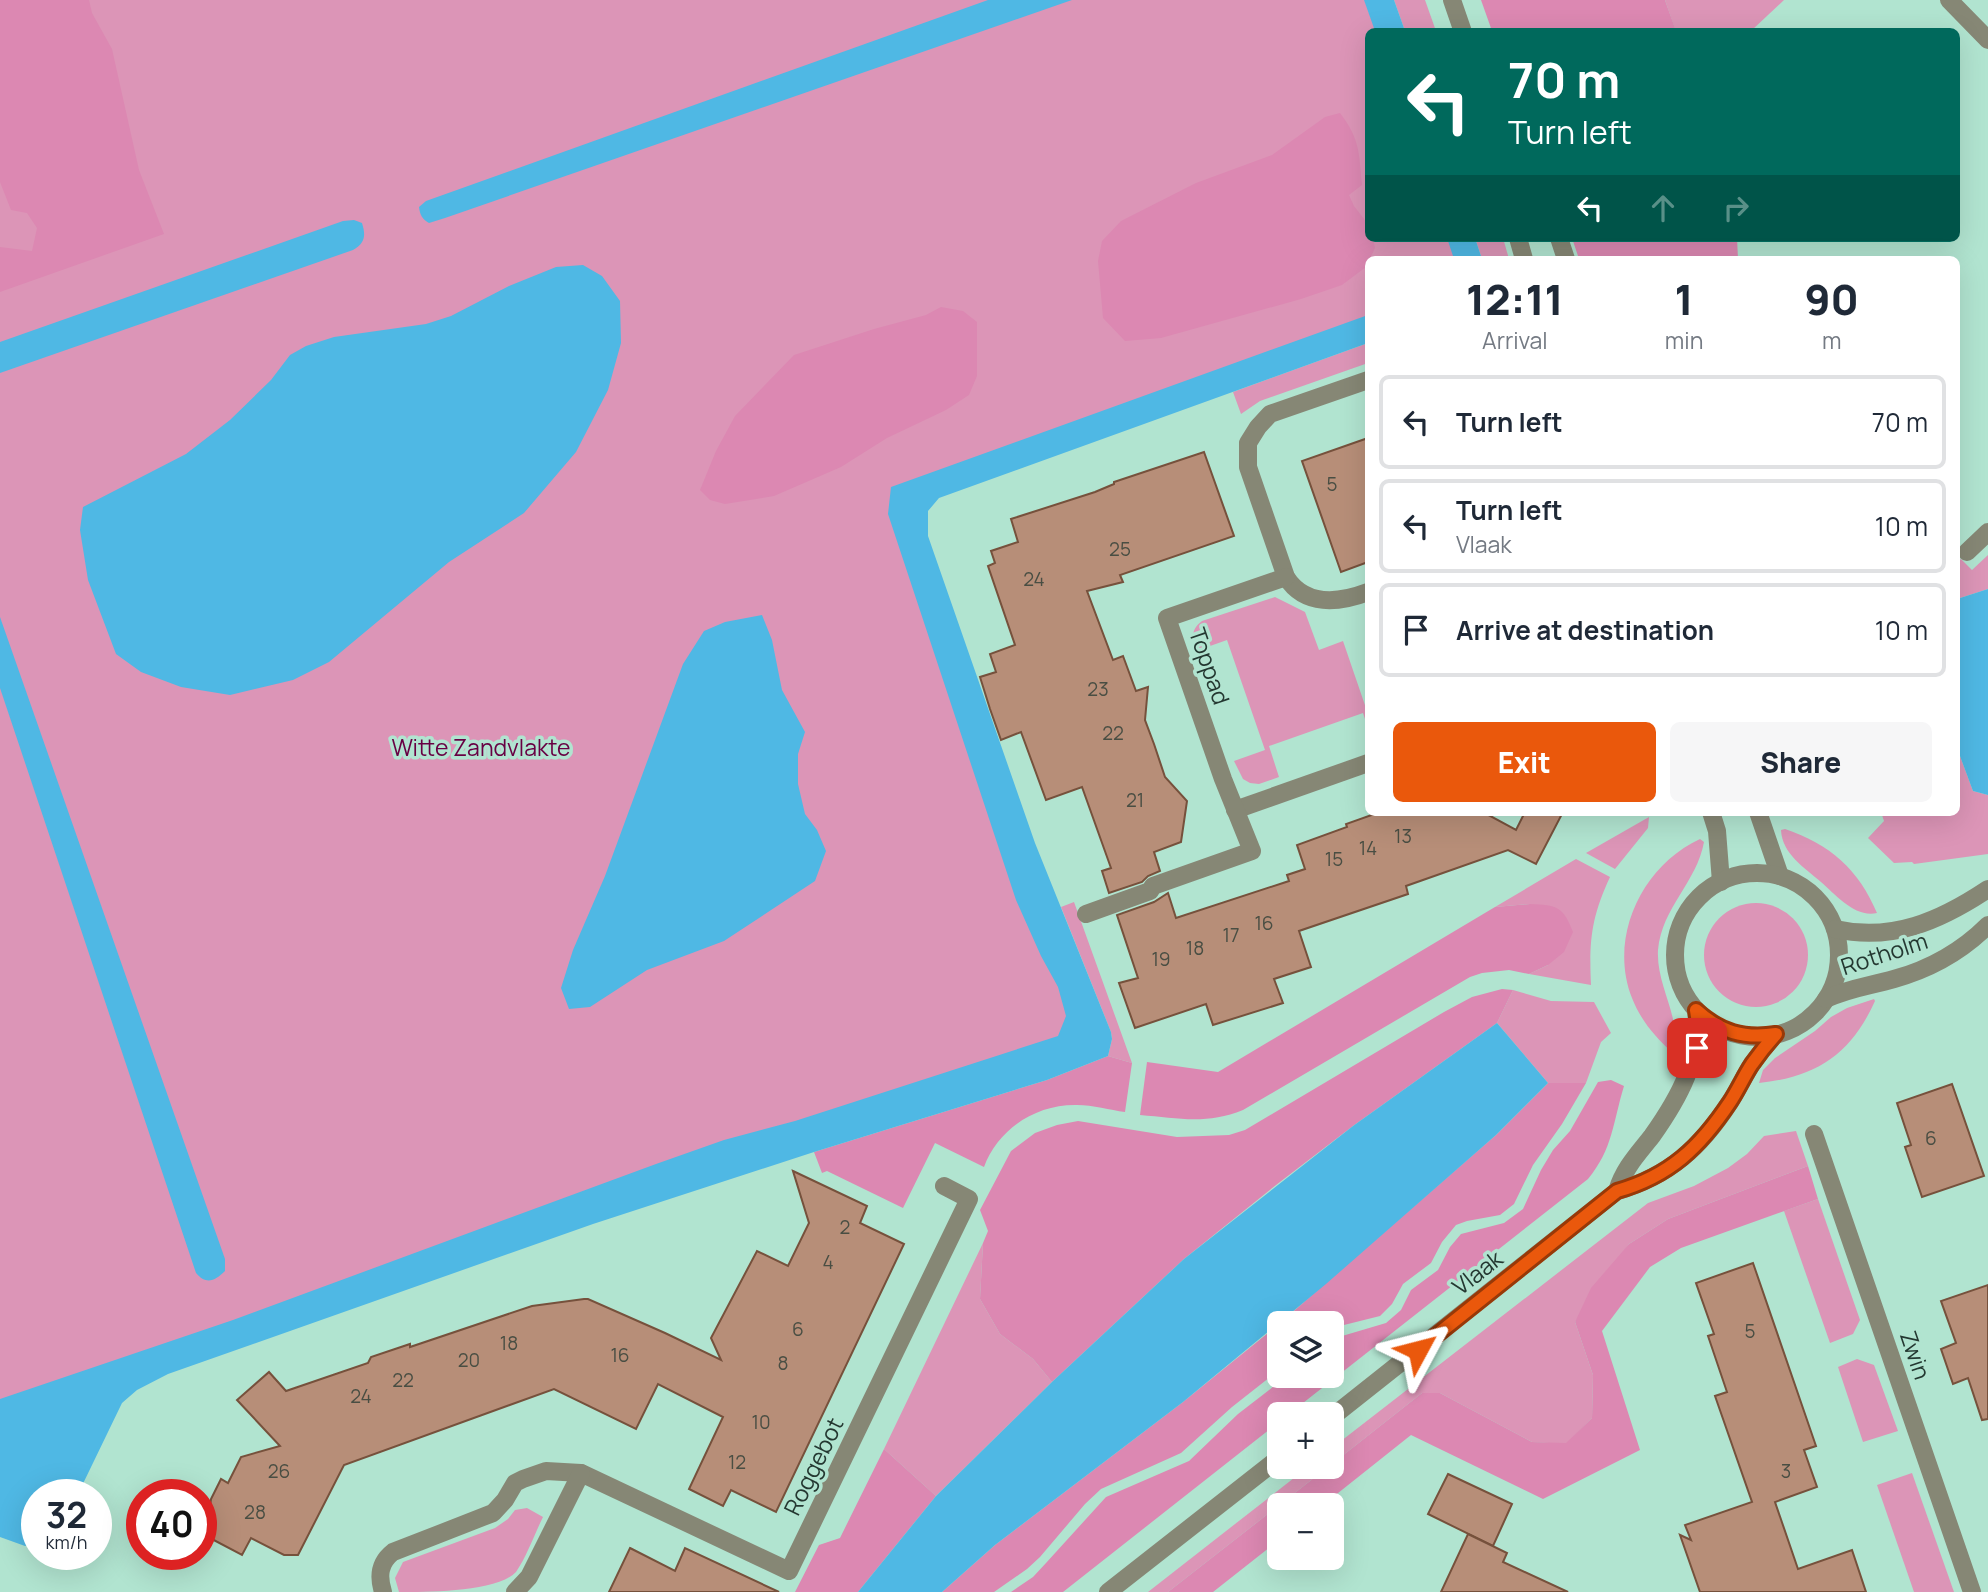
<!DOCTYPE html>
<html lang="en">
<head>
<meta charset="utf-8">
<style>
  :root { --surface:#fff; --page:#f6f6f7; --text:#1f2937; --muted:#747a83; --line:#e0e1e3; --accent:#ea580c }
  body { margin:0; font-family:Manrope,sans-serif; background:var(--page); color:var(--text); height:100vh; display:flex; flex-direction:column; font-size:26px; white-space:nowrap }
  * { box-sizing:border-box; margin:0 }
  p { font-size:23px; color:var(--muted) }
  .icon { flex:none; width:38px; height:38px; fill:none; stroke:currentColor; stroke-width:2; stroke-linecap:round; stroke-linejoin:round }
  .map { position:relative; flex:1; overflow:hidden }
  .details { position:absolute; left:1365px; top:256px; width:595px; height:560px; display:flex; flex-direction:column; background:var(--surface); border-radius:10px; box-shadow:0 7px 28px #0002 }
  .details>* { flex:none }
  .top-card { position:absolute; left:1365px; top:28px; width:595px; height:214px; border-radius:10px; box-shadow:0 7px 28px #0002; background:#00695c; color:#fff; overflow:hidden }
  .tools { position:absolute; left:1267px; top:1311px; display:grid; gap:14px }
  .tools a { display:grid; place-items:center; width:77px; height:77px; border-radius:10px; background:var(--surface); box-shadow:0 7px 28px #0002; font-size:35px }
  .speed { position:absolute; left:21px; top:1479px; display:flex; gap:14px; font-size:35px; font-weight:700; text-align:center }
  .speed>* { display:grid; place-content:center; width:91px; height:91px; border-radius:50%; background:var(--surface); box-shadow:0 7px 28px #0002; line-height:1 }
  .speed small { font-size:18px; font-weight:400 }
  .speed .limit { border:10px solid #d22; background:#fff; color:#111 }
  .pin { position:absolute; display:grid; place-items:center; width:60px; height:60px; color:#fff; margin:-30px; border-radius:14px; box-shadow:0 4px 10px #0006 }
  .me { position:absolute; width:77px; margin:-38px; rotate:52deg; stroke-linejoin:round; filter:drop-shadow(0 0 5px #0008) }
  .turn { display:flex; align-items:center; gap:24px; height:147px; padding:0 28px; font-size:32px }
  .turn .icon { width:91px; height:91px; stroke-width:2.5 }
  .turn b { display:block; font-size:49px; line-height:60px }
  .lanes { display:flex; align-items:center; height:66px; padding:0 28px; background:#0003; justify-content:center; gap:35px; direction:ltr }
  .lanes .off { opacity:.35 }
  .eta { display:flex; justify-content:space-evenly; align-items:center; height:119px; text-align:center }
  .eta b { font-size:42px; font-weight:800; line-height:49px }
  .action { display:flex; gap:14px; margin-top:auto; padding:14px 28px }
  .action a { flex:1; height:80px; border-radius:10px; background:var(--accent); color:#fff; font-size:28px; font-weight:800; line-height:80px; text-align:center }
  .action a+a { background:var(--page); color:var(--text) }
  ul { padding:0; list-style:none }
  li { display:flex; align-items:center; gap:21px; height:94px; margin:0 14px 10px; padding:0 14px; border:4px solid var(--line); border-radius:10px }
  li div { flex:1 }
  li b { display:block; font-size:26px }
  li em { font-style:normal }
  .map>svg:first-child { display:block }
  .green { fill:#dc95b7 }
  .forest { fill:#dc88b2 }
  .water { fill:#4fb8e4 }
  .building { fill:#b78e78; stroke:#76513c; stroke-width:2 }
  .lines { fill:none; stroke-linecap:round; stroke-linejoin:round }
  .minor { stroke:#868775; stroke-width:18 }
  .route-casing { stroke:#983908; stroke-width:18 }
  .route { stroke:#ea580c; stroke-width:12 }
  .labels { text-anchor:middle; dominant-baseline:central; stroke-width:7; stroke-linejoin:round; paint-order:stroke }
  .number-label { font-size:19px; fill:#494e43 }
  .street-label { font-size:23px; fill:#243831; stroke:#b1e4d0 }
  .park-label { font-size:23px; fill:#680043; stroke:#b1e4d0 }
</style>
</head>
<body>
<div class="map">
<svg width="1988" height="1592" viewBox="0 0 1988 1592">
  <rect width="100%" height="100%" fill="#b1e4d0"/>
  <g class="green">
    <polygon points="0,0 1383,0 1394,31 1368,32 1368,238 1464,238 1471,259 1368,259 1368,329 902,497 1089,1020 1072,1055 0,1420"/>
    <polygon points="1394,0 1425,0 1436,31 1405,31"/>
    <polygon points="1665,0 1784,0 1751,31 1676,32"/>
    <polygon points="1475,238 1503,238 1509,259 1482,259"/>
    <polygon points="1368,343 1368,363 1260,401 1241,414 1233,392"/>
    <polygon points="1988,555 1988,589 1957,599 1956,563 1961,559 1972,570"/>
    <path d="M 1275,597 L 1305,612 L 1319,650 L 1343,641 L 1368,714 L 1368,728 L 1363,713 L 1269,746 L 1279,777 L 1259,784 L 1250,783 L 1243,779 L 1234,761 L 1265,750 L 1227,640 L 1196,651 C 1192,639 1190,630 1202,621 Z"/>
    <polygon points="1957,748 1973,791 1988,795 1988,854 1914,864 1912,862 1894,863 1868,838 1884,821 1881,812 1956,812"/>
    <polygon points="1649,817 1648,828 1615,869 1586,853"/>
    <path d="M 1785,829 C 1830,844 1859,870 1877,913 C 1855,918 1836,895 1821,882 C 1805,868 1782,854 1781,830 Z"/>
    <path d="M 1700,839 L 1704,842 C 1697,882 1662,907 1658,950 C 1656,987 1682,1017 1674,1054 C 1656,1038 1641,1021 1632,998 C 1608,937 1642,866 1700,839 Z"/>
    <path d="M 1576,859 L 1610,877 C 1591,918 1589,941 1591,985 L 1529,974 L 1548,965 L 1530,904 L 1495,907 Z"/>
    <polygon points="1074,902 1132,1063 1108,1056 1112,1039 1111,1032 1061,907"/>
    <circle cx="1756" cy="955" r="52"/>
    <polygon points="1513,990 1551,1001 1594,1002 1611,1033 1601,1042 1586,1083 1548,1083 1497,1023"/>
    <path d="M 1874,999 L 1875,1001 C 1851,1054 1817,1077 1759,1083 L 1763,1070 L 1775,1058 L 1815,1031 L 1831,1017 L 1847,1008 Z"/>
    <polygon points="1796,1131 1808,1166 1668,1219 1629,1244 1575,1322 1593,1375 1592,1418 1566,1444 1532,1442 1440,1393 1422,1393 1332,1464 1332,1448 1648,1203 1694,1186 1728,1168 1747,1154 1764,1136"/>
    <polygon points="1818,1199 1860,1320 1853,1334 1830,1343 1784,1211"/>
    <polygon points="983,1243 980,1299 1000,1334 1033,1359 1052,1382 936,1496 884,1449"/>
    <polygon points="1857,1359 1874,1365 1898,1431 1863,1442 1838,1367"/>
    <polygon points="1308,1467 1328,1467 1168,1592 1148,1592"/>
    <polygon points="1912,1473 1954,1592 1914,1592 1877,1485"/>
    <path d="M 527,1508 L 543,1517 C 534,1535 527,1556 516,1572 C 497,1592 429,1592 399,1592 L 395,1578 L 403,1562 L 495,1528 L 508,1519 L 515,1510 Z"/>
  </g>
  <g class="forest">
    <polygon points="0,0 89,0 92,13 112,49 139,170 164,234 0,292 0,247 32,251 37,228 27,213 11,210 0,182"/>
    <polygon points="1481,0 1665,0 1676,31 1492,31"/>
    <path d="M 1340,113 C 1360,139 1359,153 1362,185 L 1349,195 L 1354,206 L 1368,224 L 1368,238 L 1373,238 L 1375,248 L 1366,267 L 1342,285 L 1301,299 L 1161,338 L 1125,341 L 1103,318 L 1098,261 L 1102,241 L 1121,221 L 1196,183 L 1272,155 L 1325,117 Z"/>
    <polygon points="1572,238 1737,238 1738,259 1579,259"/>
    <polygon points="941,307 963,311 977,322 977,376 969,395 946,410 887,438 841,467 774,496 725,504 710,500 700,490 716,451 735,416 794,355 874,329 926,315"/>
    <path d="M 1530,904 C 1557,905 1563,906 1573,932 L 1564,952 L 1548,965 L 1529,974 L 1509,970 L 1482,973 L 1470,977 L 1243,1110 C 1206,1125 1178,1118 1140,1115 L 1147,1062 L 1218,1072 L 1495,907 Z"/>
    <polygon points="1502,989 1513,990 1497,1023 1353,1126 1276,1185 1184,1259 1052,1382 1033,1359 1000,1334 980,1299 983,1243 988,1231 980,1210 1011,1151 1035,1133 1057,1125 1078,1121 1177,1137 1229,1135 1245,1130 1444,1012 1472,997"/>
    <path d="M 1108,1056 L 1132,1063 L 1125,1112 C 1110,1110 1093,1105 1077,1105 C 1036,1104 998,1129 984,1167 L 935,1143 L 903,1208 L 827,1171 L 822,1173 L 814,1152 L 1047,1080 Z"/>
    <path d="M 1611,1080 L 1624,1086 C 1613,1122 1613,1149 1588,1179 L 1289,1414 L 1279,1414 L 1279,1422 L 1063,1592 L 1011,1592 L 1033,1577 L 1046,1563 L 1106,1497 L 1189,1461 L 1238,1414 L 1287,1376 L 1332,1376 L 1332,1339 L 1386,1323 L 1401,1310 L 1411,1290 L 1438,1270 L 1450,1247 L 1461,1234 L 1504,1223 L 1523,1209 L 1541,1170 L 1553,1150 L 1570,1131 L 1598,1082 Z"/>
    <polygon points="1548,1083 1586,1083 1562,1124 1533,1165 1514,1204 1500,1215 1467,1221 1456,1225 1442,1242 1431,1263 1403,1284 1392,1304 1380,1316 1332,1328 1332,1323 1280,1323 1496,1135"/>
    <polygon points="1808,1166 1818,1199 1681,1248 1650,1267 1602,1331 1640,1450 1543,1499 1411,1435 1323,1505 1279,1505 1279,1540 1213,1592 1168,1592 1328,1467 1332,1466 1332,1464 1422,1393 1440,1393 1532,1442 1566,1443 1592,1418 1593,1375 1575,1322 1591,1288 1629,1244 1668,1219"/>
    <polygon points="1279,1324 1279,1370 1232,1407 1181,1453 1101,1489 1085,1504 1040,1557 1027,1569 994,1592 942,1592 995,1545 1183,1402"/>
    <polygon points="884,1449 936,1496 858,1592 795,1592 819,1545 840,1538"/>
  </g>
  <g class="water">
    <path d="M 988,0 L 1072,0 L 445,218 L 429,223 C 422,219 420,215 419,207 L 426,201 Z"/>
    <polygon points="1364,0 1394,0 1405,31 1375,31"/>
    <path d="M 354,220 L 362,223 C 366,236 365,243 353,250 L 0,373 L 0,342 L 343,221 Z"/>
    <polygon points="1447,238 1475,238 1482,259 1454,259"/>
    <polygon points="583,265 602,276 620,301 621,343 608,390 576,452 524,513 449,562 329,662 293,680 230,695 181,687 141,672 116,654 88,580 80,530 83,507 186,454 230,420 271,380 290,355 306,346 334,337 426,324 451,316 509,286 556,267"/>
    <polygon points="1368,315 1368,343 939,498 928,511 928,536 1035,843 1111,1032 1112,1039 1108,1056 1047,1080 814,1152 593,1224 168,1374 137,1390 122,1403 78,1494 37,1494 37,1542 25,1546 0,1537 0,1399 233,1320 656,1164 724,1140 795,1121 1058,1036 1066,1016 1058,987 1041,956 1016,900 888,514 891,487"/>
    <polygon points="1988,589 1988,795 1973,791 1957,748 1957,599"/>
    <polygon points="762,615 772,640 782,690 805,732 798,754 798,784 805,814 817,830 826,851 815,881 724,941 647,970 590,1007 569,1009 561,988 573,950 605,876 683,664 704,631 725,622"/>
    <path d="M 0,617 L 225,1259 L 225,1271 C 215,1281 206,1285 196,1273 L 0,688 Z"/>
    <polygon points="1497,1023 1548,1083 1496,1135 1326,1284 1183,1402 995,1545 942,1592 858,1592 936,1496 1052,1382 1184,1259 1353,1126"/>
  </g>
  <g class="building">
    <polygon points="1368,438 1368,562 1341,572 1302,461"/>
    <polygon points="1204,452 1234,536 1120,575 1123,582 1087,591 1113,660 1123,656 1136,691 1148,687 1145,720 1154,744 1165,777 1187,801 1181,842 1154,852 1160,871 1148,876 1142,882 1109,893 1102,871 1111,868 1082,787 1046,800 1021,732 1001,740 990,709 980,677 996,672 990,654 1015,645 988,566 995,563 991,551 1018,542 1011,519 1095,492 1114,484 1114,482"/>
    <polygon points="1380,812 1483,812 1516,830 1525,812 1563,812 1536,864 1508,850 1406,886 1408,894 1299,931 1311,967 1274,979 1283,1003 1213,1025 1206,1004 1135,1028 1119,983 1138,978 1117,915 1154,902 1168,893 1176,918 1289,881 1287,875 1305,869 1297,845 1347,827 1346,824"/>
    <polygon points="1952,1084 1984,1176 1922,1197 1905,1147 1911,1145 1897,1103"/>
    <polygon points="793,1171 867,1206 860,1223 904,1244 776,1512 731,1490 723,1506 689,1489 723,1417 658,1384 636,1429 554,1389 344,1465 298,1555 284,1555 251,1538 242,1555 208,1537 216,1523 210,1506 211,1499 221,1479 228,1483 241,1457 280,1446 237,1400 269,1372 286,1391 368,1363 371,1357 410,1344 410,1347 532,1306 584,1299 588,1299 665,1333 721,1360 711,1338 757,1251 788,1266 809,1223"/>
    <polygon points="1753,1263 1816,1446 1804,1450 1817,1487 1775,1502 1798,1569 1852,1550 1866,1592 1700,1592 1680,1535 1691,1540 1685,1525 1752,1502 1715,1396 1727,1392 1708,1336 1714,1334 1696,1283"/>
    <polygon points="1988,1285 1988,1419 1982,1420 1968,1378 1953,1384 1941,1349 1956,1343 1941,1301"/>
    <polygon points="1448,1474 1512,1504 1493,1546 1428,1514"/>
    <polygon points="1468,1534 1507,1553 1503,1562 1568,1592 1441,1592"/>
    <polygon points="630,1548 675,1571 685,1548 779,1592 609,1592"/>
  </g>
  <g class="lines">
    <g class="minor">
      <polyline points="1452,0 1463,32"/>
      <polyline points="1949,0 1988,40"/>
      <polyline points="1518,238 1524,259"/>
      <polyline points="1559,238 1566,259"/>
      <path d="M 1368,380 L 1270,414 L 1258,427 L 1248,443 L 1248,467 L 1286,577 C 1305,607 1339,603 1368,592"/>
      <polyline points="1967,552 1988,532"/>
      <polyline points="1235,810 1368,763"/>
      <polyline points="1711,812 1717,831 1721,882"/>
      <polyline points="1758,812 1780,876"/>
      <circle cx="1757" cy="955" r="82"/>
      <polyline points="1086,914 1150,891 1153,886 1252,851 1223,779 1167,618 1286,577"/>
      <path d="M 1835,929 C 1892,942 1940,921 1988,889"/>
      <path d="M 1826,999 C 1849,988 1870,986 1894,979 C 1930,969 1961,952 1988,925"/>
      <polyline points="1814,1134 1972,1592"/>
      <path d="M 1617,1191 C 1624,1168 1638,1154 1652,1136 C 1679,1098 1702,1057 1696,1010"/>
      <path d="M 1332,1417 L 1617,1191 C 1669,1176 1701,1147 1730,1102 C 1738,1090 1744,1076 1752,1064 C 1759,1054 1767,1044 1776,1034"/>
      <path d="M 383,1592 C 378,1576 379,1563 393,1552 L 493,1513 L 505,1500 L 515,1483 L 523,1479 L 546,1471 L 581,1473 L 789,1571 L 969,1199 L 944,1186"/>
      <polyline points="515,1592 529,1577 581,1473"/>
      <polyline points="1108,1592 1279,1458"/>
    </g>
  </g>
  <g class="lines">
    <g class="route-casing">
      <path id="route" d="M 1418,1350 L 1617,1191 C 1670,1176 1700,1147 1730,1102 C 1738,1090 1744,1076 1752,1064 C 1759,1054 1767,1044 1776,1034 C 1744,1039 1720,1032 1696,1010 L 1699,1030 L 1697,1048"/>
    </g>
    <use href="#route" class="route"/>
  </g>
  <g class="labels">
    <g class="number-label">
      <text x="1332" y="484">5</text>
      <text x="1120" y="549">25</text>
      <text x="1034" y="579">24</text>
      <text x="1098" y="689">23</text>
      <text x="1113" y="733">22</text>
      <text x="1135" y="800">21</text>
      <text x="1403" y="836">13</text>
      <text x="1368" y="848">14</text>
      <text x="1334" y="859">15</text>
      <text x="1264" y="923">16</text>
      <text x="1231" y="935">17</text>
      <text x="1195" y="948">18</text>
      <text x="1161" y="959">19</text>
      <text x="1931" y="1138">6</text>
      <text x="845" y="1227">2</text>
      <text x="828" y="1262">4</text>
      <text x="798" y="1329">6</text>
      <text x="1750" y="1331">5</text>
      <text x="509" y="1343">18</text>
      <text x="620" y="1355">16</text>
      <text x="469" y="1360">20</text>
      <text x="783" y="1363">8</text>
      <text x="403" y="1380">22</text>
      <text x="361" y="1396">24</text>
      <text x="761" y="1422">10</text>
      <text x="737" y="1462">12</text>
      <text x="279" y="1471">26</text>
      <text x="1786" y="1471">3</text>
      <text x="255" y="1512">28</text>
    </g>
    <g class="street-label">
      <text transform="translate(1210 666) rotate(71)">Toppad</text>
      <text transform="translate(1884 953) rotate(-18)">Rotholm</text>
      <text transform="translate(1477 1272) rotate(-38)">Vlaak</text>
      <text transform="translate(1916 1355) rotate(71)">Zwin</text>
      <text transform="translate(813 1466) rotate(-64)">Roggebot</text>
    </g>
    <g class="park-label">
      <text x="481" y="747">Witte Zandvlakte</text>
    </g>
  </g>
</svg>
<div class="tools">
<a><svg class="icon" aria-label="layers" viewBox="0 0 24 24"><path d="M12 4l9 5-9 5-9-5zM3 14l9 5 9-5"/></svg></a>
<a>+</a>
<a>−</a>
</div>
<div class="speed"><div>32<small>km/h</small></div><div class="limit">40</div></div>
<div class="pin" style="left:1697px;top:1048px;background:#d93025"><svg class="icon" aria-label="arrive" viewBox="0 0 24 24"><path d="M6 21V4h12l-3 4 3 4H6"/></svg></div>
<svg class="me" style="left:1418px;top:1350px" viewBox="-20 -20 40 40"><path d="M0-17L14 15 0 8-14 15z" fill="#ea580c" stroke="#fff" stroke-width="4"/></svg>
<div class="top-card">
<div class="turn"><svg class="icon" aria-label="left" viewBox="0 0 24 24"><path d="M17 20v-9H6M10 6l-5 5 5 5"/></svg><div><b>70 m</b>Turn left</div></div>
<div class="lanes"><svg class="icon" aria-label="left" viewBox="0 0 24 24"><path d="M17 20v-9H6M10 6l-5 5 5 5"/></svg><svg class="icon off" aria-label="ahead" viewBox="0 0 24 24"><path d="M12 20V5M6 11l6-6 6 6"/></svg><svg class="icon off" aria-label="right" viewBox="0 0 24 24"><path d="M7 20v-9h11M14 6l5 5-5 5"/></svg></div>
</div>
<section class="details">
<div class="eta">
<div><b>12:11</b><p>Arrival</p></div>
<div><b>1</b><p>min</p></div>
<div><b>90</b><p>m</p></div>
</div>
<ul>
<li><svg class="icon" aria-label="left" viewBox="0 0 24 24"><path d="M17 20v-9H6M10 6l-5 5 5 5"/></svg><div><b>Turn left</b></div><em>70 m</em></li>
<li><svg class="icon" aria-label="left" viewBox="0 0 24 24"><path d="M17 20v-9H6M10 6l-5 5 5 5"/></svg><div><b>Turn left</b><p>Vlaak</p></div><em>10 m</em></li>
<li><svg class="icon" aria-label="arrive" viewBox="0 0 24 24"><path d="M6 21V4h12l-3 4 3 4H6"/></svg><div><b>Arrive at destination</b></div><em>10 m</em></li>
</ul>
<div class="action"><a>Exit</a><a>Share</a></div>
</section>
</div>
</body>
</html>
